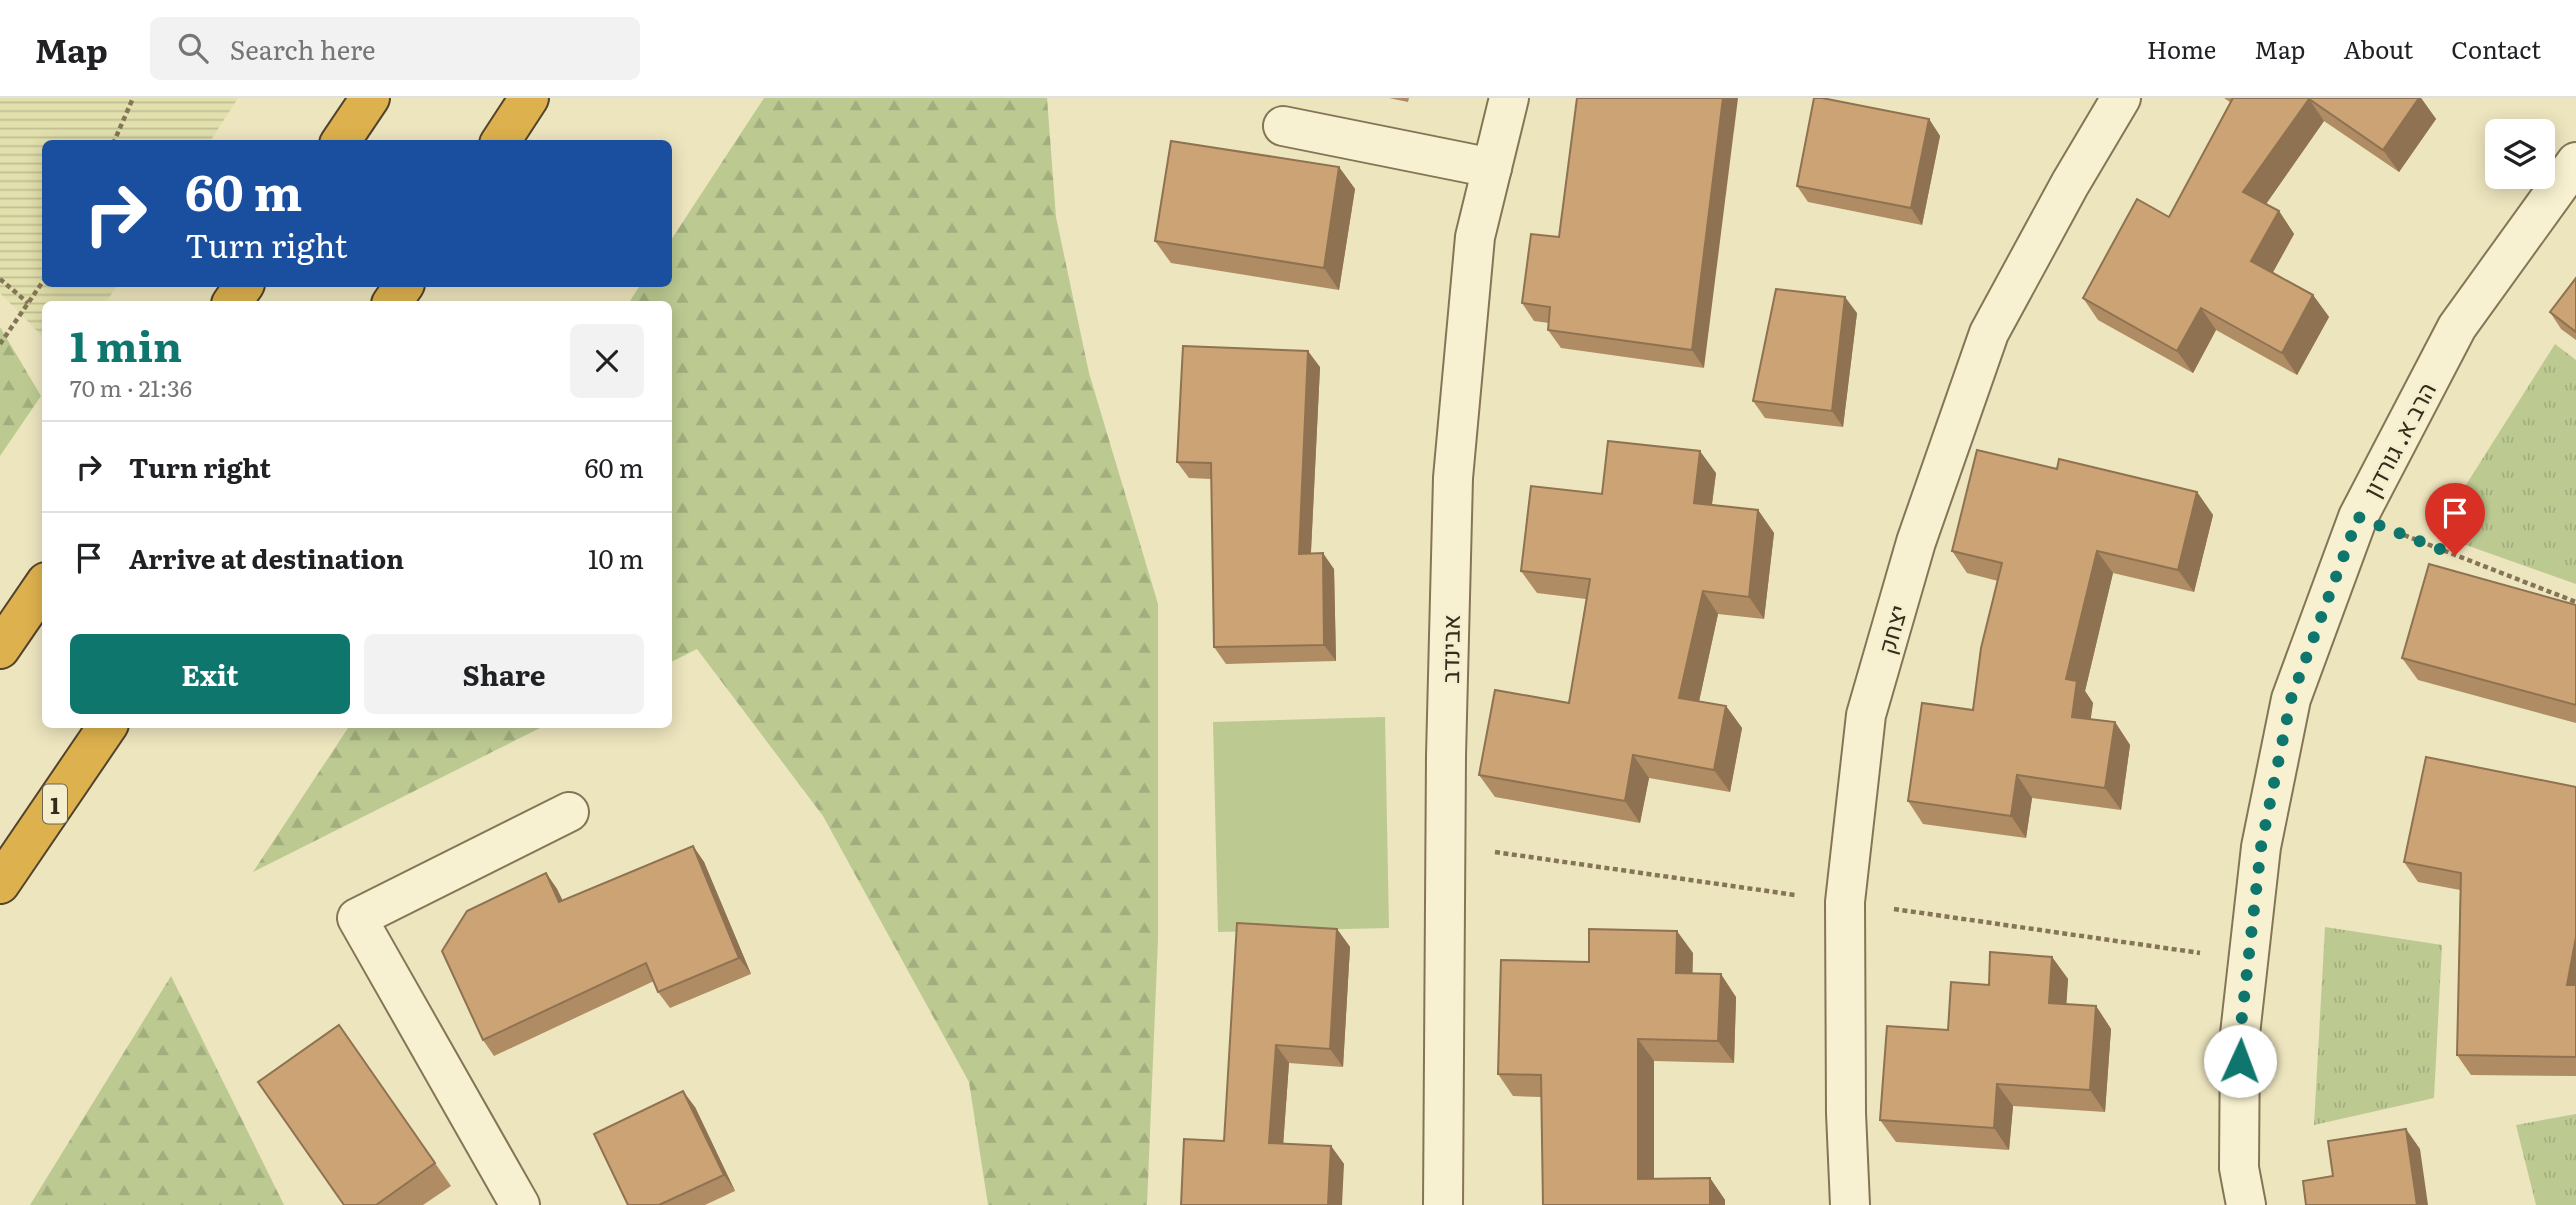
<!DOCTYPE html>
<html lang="en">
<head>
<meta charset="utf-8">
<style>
  :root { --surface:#fff; --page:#f2f2f2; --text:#202124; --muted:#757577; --line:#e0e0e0; --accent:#0f766e }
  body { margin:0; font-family:Literata,Heebo,serif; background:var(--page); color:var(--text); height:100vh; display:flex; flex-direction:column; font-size:26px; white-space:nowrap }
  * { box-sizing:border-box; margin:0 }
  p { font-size:23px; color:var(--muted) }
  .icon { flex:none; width:38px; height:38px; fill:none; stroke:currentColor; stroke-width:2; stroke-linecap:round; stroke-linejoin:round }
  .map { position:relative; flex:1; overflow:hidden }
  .drawer { position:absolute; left:42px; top:203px; width:630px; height:427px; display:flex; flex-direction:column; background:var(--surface); border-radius:10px; box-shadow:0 4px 18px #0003 }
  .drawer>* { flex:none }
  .hud { position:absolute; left:42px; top:42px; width:630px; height:147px; border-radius:10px; box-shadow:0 4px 18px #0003; background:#1a4fa0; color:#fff; overflow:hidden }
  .tools { position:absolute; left:2485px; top:21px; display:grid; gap:14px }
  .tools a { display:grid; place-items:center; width:70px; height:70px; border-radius:10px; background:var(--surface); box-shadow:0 4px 18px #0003; font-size:35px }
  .pin { position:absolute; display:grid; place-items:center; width:60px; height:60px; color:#fff; margin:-72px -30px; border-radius:50% 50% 50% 0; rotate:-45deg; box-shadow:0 0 7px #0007 }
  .pin .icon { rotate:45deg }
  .me { position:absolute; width:77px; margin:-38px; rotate:2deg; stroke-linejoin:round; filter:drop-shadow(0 0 5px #0008) }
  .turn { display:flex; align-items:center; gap:24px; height:147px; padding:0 28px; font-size:32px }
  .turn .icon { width:91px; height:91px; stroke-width:2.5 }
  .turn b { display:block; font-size:49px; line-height:60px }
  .round { display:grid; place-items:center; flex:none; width:74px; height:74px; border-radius:10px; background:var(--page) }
  .headline { display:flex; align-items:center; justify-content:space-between; height:119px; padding:0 28px }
  h1 { font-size:42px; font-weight:700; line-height:52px; color:var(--accent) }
  .action { display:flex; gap:14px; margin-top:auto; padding:14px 28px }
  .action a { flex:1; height:80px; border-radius:10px; background:var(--accent); color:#fff; font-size:28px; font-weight:700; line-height:80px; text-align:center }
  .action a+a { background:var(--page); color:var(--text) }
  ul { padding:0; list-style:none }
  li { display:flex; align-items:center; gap:21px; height:91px; padding:0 28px; border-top:2px solid var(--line) }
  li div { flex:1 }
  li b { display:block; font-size:26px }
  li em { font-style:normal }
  header { display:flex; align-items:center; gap:42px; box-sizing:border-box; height:98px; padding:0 35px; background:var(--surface); border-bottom:2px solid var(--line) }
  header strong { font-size:33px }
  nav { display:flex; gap:38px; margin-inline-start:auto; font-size:24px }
  .search { width:490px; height:63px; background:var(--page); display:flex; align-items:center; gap:18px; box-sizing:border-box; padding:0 24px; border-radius:10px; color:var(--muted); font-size:26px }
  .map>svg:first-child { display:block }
  .farmland { fill:url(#farmland-rules) }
  .grass { fill:url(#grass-tufts) }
  .forest { fill:url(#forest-firs) }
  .green { fill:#bcca92 }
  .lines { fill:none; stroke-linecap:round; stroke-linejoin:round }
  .minor-casing { stroke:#857557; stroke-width:42 }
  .highway-casing { stroke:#52432c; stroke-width:42 }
  .path { stroke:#857557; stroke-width:4.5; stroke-dasharray:5 3.5; stroke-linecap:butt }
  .minor { stroke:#f8f1d1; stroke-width:38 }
  .highway { stroke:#ddb14e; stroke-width:38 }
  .wall { fill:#af8c64 }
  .shaded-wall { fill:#8e7251 }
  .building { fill:#cba374; stroke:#8e7251; stroke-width:2 }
  .route { stroke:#0f766e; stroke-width:12; stroke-dasharray:0 21.6 }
  .labels { text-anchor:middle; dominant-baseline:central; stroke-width:5; stroke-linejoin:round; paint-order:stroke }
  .shield { fill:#f4eecd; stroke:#6e6651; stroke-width:2 }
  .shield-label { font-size:23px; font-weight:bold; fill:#342b1c }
  .street-label { font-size:24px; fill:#342b1c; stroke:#f4eecd }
</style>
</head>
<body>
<header>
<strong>Map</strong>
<div class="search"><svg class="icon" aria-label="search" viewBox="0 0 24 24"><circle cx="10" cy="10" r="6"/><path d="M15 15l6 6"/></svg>Search here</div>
<nav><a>Home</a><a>Map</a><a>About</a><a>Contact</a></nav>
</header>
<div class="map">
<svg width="2576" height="1107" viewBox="0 0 2576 1107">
  <defs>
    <pattern id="farmland-rules" width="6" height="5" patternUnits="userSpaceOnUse" patternTransform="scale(1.75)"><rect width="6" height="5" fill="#e2e0ac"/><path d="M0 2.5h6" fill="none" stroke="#c2c093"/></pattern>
    <pattern id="grass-tufts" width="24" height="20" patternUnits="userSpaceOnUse" patternTransform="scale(1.75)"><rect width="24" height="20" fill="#bcca92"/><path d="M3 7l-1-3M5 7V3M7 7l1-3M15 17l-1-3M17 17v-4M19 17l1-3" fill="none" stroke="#a2ae7d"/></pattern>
    <pattern id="forest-firs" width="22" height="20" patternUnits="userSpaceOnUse" patternTransform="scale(1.75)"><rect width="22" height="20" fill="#bcca92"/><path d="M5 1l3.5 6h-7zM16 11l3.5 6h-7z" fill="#a2ae7d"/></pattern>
  </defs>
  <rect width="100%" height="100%" fill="#ede5be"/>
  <polygon class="farmland" points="0,0 238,0 209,45 46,46 46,186 118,186 105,206 46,206 45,241 0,195"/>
  <g class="grass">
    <polygon points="2555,246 2576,262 2576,486 2435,436"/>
    <polygon points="2325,829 2442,847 2434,1000 2314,1027"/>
    <polygon points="2576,1016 2576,1107 2536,1107 2516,1027"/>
  </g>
  <g class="forest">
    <polygon points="764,0 1047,0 1056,119 1089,275 1158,506 1158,841 1147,1107 988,1107 969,984 823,718 697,551 669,565 668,206 628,206 641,186 668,186 669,145"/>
    <polygon points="0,229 41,298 0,358"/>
    <polygon points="350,627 350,626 546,627 253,774"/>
    <polygon points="171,878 284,1107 30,1107"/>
  </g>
  <polygon class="green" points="1385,619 1389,830 1218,834 1213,624"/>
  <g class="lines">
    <g class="minor-casing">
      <g id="minor">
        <polyline points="1283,28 1492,70"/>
        <polyline points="520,1107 357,820 569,714"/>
        <polyline points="1443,1107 1446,658 1453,380 1475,139 1509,0"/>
        <polyline points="1850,1107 1846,1015 1845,804 1866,617 1916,444 1989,235 2070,86 2121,0"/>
        <polyline points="2246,1107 2239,1070 2240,936 2261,749 2291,601 2358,419 2457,229 2576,64"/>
      </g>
    </g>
    <g class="highway-casing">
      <g id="highway">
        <polyline points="339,46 370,0"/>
        <polyline points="499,46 529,0"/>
        <polyline points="231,206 245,186"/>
        <polyline points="391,206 405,186"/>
        <polyline points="0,551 46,484"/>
        <polyline points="0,786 109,626"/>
      </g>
    </g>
    <g class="path">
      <polyline points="113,46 133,0"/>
      <polyline points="0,181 28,205"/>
      <polyline points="0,246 46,179"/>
      <polyline points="2404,437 2576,504"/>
      <polyline points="1495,754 1795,797"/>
      <polyline points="1894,811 2200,855"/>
    </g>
    <use href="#minor" class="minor"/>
    <use href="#highway" class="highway"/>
  </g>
  <g class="wall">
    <polygon points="1389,0 1409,0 1408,4"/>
    <polygon points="1577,0 1704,270 1561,250 1548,232 1549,225 1534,223 1522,205 1559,139"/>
    <polygon points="2224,0 2421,0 2436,21 2399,74 2324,23 2266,106 2279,113 2294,136 2273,174 2313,197 2329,219 2297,277 2216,232 2193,275 2098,222 2083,200 2169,119 2230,4"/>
    <polygon points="1929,21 1940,38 1922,127 1808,104 1797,88"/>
    <polygon points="1339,69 1355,91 1339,192 1171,165 1155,143"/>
    <polygon points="2576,180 2576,242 2561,231 2550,214"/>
    <polygon points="1857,215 1843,329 1765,320 1753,303"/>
    <polygon points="1320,269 1311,455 1334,471 1336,563 1226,566 1214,549 1211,381 1189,380 1177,364"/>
    <polygon points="2057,371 2197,394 2213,417 2194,494 2113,475 2085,593 2093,605 2090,621 2115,624 2130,647 2121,712 2032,700 2026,740 1923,726 1908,703 1973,612 1998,483 1967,475 1952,453"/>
    <polygon points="1716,375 1712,407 1758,412 1774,435 1764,521 1718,516 1699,603 1726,608 1742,630 1730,694 1649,680 1640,725 1495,699 1479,677 1569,605 1586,501 1537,495 1521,473 1602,396"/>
    <polygon points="2576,507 2576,625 2418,582 2402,560"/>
    <polygon points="2576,689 2576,978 2471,977 2457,957 2460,792 2418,784 2404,764"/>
    <polygon points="693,748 704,764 751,876 670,910 658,894 654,883 494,958 483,942 546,775 557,791 563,803"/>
    <polygon points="1337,831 1350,849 1343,969 1289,965 1283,1046 1331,1048 1344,1066 1224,1043"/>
    <polygon points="1693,855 1692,875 1736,899 1734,965 1654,963 1654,1081 1710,1080 1725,1102 1725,1107 1543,1107 1541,999 1513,998 1498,976"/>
    <polygon points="2052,859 2068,881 2066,907 2096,908 2111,931 2105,1014 2013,1008 2009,1052 1896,1044 1880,1022 1948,932 1989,887"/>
    <polygon points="339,927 451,1088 423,1107 344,1107"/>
    <polygon points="695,1009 735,1093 705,1107 628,1107"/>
  </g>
  <g class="shaded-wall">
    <polygon points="1723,0 1738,0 1704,270 1692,252"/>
    <polygon points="2419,0 2421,0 2436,21 2399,74 2383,52"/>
    <polygon points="2309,1 2324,23 2259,116 2243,94"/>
    <polygon points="1929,21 1940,38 1922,127 1911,110"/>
    <polygon points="1339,69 1355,91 1339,192 1324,170"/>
    <polygon points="2279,113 2294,136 2267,185 2251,163"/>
    <polygon points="2313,197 2329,219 2297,277 2282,255"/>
    <polygon points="1845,199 1857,215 1843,329 1832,313"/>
    <polygon points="2201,210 2216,232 2193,275 2177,253"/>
    <polygon points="1308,253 1320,269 1310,472 1299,456"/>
    <polygon points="1700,353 1716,375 1709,427 1694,405"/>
    <polygon points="2197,394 2213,417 2194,494 2178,472"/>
    <polygon points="1758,412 1774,435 1764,521 1749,499"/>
    <polygon points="2097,453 2113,475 2085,593 2093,605 2088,641 2072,619 2066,581"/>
    <polygon points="1323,455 1334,471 1336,563 1324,547"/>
    <polygon points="1703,493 1718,516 1695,622 1679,600"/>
    <polygon points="1726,608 1742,630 1730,694 1714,672"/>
    <polygon points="2115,624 2130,647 2121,712 2105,690"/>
    <polygon points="1633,657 1649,680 1640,725 1625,703"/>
    <polygon points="2017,677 2032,700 2026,740 2011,718"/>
    <polygon points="693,748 704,764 751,876 739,860"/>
    <polygon points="546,775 557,791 571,820 559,804"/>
    <polygon points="1337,831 1350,849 1343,969 1330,951"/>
    <polygon points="1677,833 1693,855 1692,897 1676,875"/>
    <polygon points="2576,839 2576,900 2567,887"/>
    <polygon points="2052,859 2068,881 2065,928 2049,905"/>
    <polygon points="1721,876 1736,899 1734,965 1718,943"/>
    <polygon points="2096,908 2111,931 2105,1014 2090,992"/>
    <polygon points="1638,941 1654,963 1654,1103 1638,1081"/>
    <polygon points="1276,947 1289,965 1282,1063 1269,1045"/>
    <polygon points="1997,986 2013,1008 2009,1052 1994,1030"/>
    <polygon points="683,993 695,1009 735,1093 724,1077"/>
    <polygon points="2406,1031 2420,1051 2428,1107 2417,1107"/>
    <polygon points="1331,1048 1344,1066 1342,1107 1328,1107"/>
    <polygon points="1710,1080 1725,1102 1725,1107 1710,1107"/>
  </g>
  <g class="building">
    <polygon points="1577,0 1723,0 1692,252 1548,232 1550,209 1522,205 1531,136 1559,139"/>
    <polygon points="1814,0 1822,0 1929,21 1911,110 1797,88"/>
    <polygon points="2233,0 2419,0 2383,52 2309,1 2243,94 2279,113 2251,163 2313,197 2282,255 2201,210 2177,253 2083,200 2137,101 2169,119"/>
    <polygon points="1171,43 1339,69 1324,170 1155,143"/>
    <polygon points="2576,180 2576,234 2550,214"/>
    <polygon points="1776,191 1845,199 1832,313 1753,303"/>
    <polygon points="1183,248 1308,253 1299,456 1323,455 1324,547 1214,549 1211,365 1177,364"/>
    <polygon points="1608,343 1700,353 1694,405 1758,412 1749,499 1703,493 1679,600 1726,608 1714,672 1633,657 1625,703 1479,677 1495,592 1569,605 1590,481 1521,473 1531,388 1602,396"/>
    <polygon points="1977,352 2057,371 2059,361 2197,394 2178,472 2097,453 2066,581 2077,583 2072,619 2115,624 2105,690 2017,677 2011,718 1908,703 1922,605 1973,612 1981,550 2002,465 1952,453"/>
    <polygon points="2429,466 2576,507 2576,607 2402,560"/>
    <polygon points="2426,659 2576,689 2576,839 2567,887 2576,887 2576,959 2457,957 2461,775 2404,764"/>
    <polygon points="693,748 739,860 658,894 646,865 483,942 442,853 467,813 546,775 559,804"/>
    <polygon points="1237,825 1337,831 1330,951 1276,947 1269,1045 1331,1048 1328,1107 1181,1107 1184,1041 1224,1043"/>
    <polygon points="1589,831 1677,833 1676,875 1721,876 1718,943 1638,941 1638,1081 1710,1080 1710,1107 1543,1107 1541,977 1498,976 1501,862 1589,864"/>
    <polygon points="1990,854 2052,859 2049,905 2096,908 2090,992 1997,986 1994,1030 1880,1022 1887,928 1948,932 1951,884 1989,887"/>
    <polygon points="339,927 435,1065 376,1107 344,1107 258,984"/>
    <polygon points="683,993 724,1077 659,1107 628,1107 594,1036"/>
    <polygon points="2406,1031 2417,1107 2306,1107 2303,1083 2333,1078 2328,1043"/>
  </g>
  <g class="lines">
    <polyline class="route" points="2240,963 2240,936 2261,749 2291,601 2358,419 2455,457"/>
  </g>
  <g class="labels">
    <rect class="shield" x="43" y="686.5" width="24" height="39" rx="5"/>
    <g class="shield-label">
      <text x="55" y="706">1</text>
    </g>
    <g class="street-label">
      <text transform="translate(2398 341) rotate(-62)">הרב א. גורדון</text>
      <text transform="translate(1891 531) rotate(-74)">יצחק</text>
      <text transform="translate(1449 551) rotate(-89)">אבינדב</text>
    </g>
  </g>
</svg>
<div class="tools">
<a><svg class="icon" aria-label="layers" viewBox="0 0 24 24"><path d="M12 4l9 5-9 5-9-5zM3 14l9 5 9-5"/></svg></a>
</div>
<div class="pin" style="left:2455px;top:457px;background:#d93025"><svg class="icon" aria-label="arrive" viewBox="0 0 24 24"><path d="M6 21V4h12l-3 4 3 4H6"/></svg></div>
<svg class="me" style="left:2240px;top:963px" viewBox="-20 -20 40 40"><circle r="19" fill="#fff"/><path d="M0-13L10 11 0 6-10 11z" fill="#0f766e"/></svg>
<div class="hud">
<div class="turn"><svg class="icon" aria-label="right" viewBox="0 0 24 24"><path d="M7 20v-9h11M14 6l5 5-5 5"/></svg><div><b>60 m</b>Turn right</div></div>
</div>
<section class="drawer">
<div class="headline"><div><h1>1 min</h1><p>70 m · 21:36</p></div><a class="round"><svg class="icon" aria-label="close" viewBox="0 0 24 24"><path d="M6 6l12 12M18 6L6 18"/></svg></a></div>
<ul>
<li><svg class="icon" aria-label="right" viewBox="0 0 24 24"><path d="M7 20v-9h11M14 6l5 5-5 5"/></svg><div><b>Turn right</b></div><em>60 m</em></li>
<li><svg class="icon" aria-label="arrive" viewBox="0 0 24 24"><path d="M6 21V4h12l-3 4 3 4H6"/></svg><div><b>Arrive at destination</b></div><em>10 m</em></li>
</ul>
<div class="action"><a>Exit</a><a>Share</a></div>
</section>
</div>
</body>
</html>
